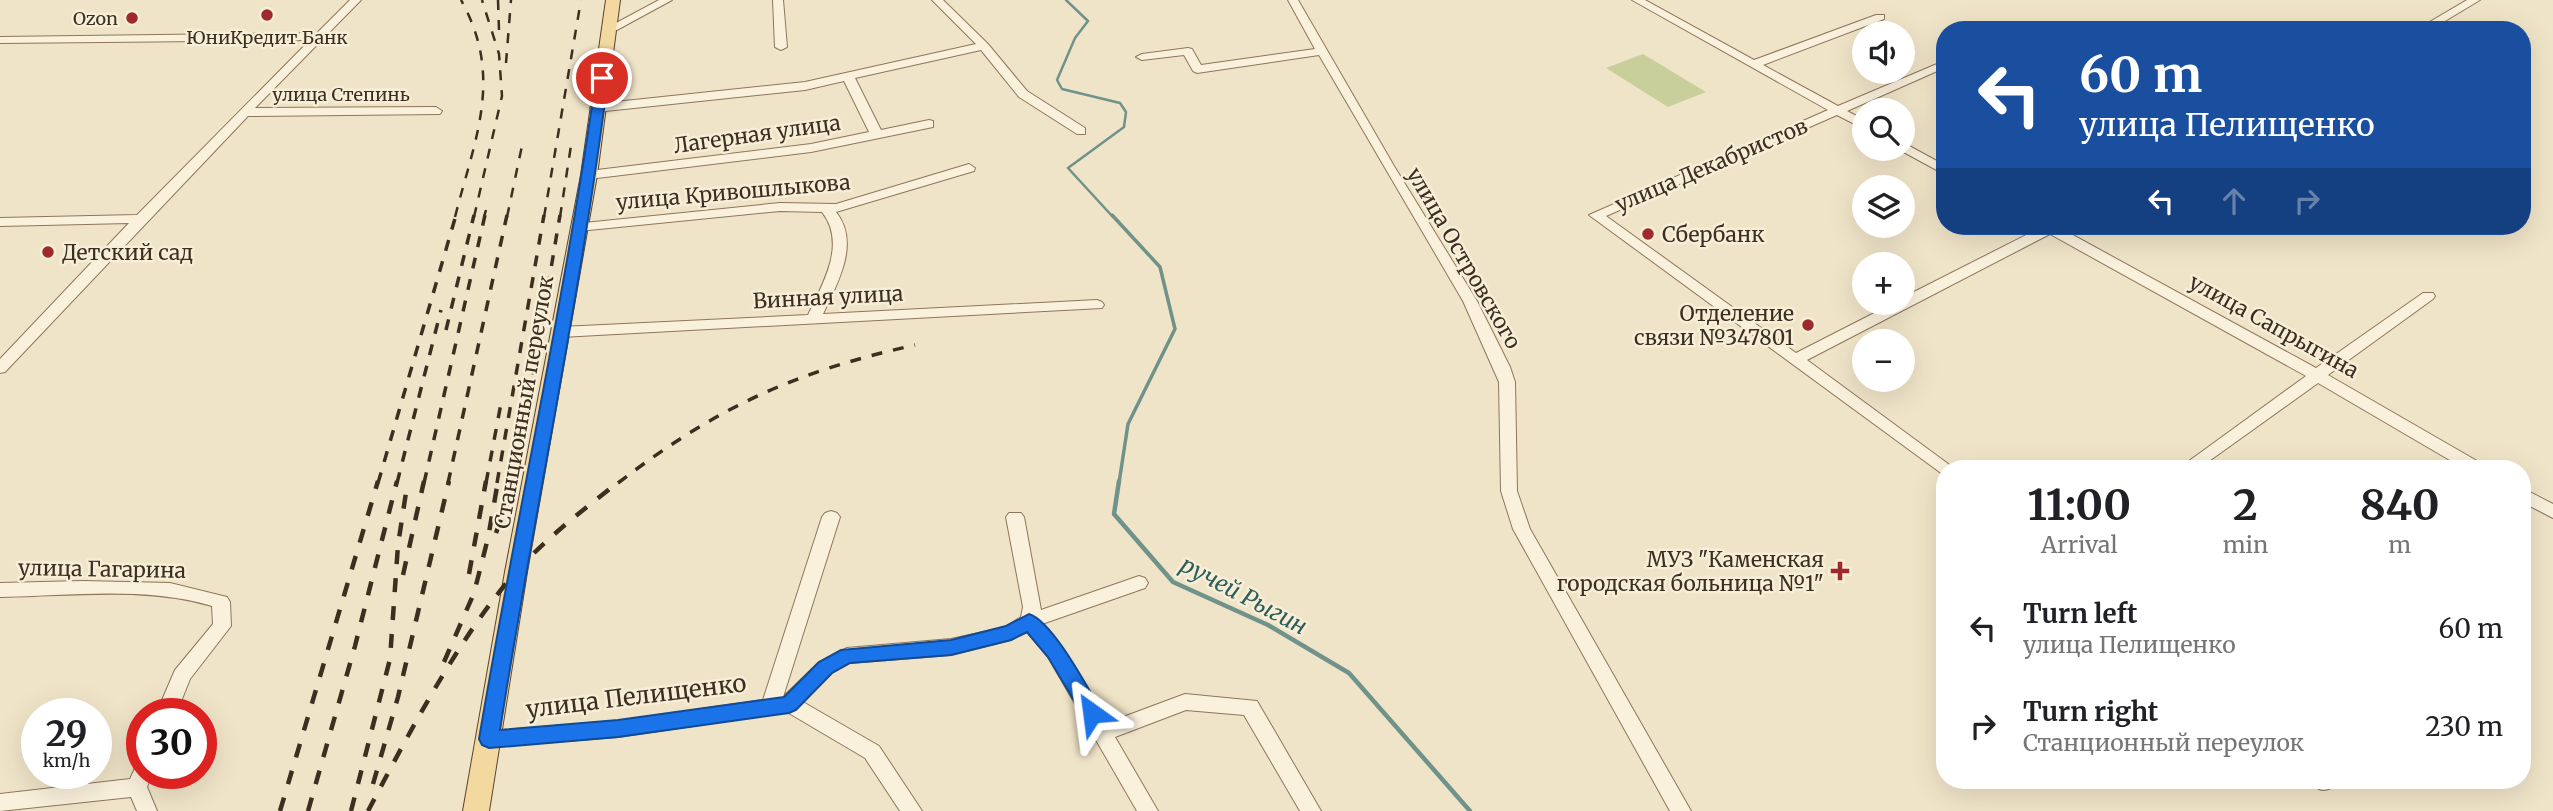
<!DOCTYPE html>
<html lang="en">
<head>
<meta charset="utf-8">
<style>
  :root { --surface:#fff; --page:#f2f2f2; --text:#202124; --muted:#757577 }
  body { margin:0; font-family:Merriweather,serif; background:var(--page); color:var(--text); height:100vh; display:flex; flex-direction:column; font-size:26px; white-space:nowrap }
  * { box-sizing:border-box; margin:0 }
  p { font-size:23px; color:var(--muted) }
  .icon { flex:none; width:38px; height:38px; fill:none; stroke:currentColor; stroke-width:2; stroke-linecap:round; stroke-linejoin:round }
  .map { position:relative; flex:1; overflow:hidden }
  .drawer { position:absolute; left:1936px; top:460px; width:595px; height:329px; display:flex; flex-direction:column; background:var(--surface); border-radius:28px; box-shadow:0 7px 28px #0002 }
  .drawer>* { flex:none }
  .top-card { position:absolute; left:1936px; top:21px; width:595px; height:214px; border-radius:28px; box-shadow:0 7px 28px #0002; background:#1a4fa0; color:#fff; overflow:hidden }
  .buttons { position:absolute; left:1852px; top:21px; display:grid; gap:14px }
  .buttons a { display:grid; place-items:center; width:63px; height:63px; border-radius:50%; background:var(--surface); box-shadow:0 7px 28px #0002; font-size:35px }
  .speed { position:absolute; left:21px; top:698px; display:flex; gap:14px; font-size:35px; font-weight:700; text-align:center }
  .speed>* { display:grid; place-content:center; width:91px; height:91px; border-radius:50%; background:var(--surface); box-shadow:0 7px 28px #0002; line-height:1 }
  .speed small { font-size:18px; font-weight:400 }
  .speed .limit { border:10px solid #d22; background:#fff; color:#111 }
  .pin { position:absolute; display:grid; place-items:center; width:60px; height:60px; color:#fff; margin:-30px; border:4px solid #fff; border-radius:50%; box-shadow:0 2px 7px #0007 }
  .me { position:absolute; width:77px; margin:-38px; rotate:329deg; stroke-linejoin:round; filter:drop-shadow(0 0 5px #0008) }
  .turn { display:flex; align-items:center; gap:24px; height:147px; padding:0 28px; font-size:32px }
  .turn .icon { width:91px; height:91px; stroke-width:2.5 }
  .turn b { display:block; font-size:49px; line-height:60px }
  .lanes { display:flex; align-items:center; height:66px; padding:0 28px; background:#0003; justify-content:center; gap:35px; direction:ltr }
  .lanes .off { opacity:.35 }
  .eta { display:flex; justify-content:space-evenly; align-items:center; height:119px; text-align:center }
  .eta b { font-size:42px; font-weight:700; line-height:49px }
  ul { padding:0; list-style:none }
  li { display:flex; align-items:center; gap:21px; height:98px; padding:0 28px }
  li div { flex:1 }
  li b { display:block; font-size:26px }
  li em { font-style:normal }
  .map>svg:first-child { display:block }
  .green { fill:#c9cf9b }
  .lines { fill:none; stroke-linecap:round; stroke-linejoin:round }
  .stream-far2 { stroke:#6f938a; stroke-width:2.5 }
  .stream-far1 { stroke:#6f938a; stroke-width:3.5 }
  .stream { stroke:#6f938a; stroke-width:4.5 }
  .minor-casing { stroke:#8d765c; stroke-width:2 }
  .major-casing { stroke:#5b4430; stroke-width:2 }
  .minor { fill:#faf1dc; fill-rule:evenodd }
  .major { fill:#f3d9a0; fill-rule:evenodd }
  .rail-far2 { stroke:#3d2e20; stroke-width:2.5; stroke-dasharray:10 10; stroke-linecap:butt }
  .rail-far1 { stroke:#3d2e20; stroke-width:3.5; stroke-dasharray:11 11; stroke-linecap:butt }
  .rail { stroke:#3d2e20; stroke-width:4.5; stroke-dasharray:14 14; stroke-linecap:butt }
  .route { fill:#1a73e8; stroke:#114b97; stroke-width:2 }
  .poi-dot { fill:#9e2a2b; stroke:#f7eed8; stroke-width:2.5 }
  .labels { text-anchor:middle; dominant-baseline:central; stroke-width:5; stroke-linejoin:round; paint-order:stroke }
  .far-poi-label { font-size:18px; fill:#3d2e20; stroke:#f7eed8; text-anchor:end }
  .far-street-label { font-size:18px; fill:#3d2e20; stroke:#f7eed8 }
  .street-label { font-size:21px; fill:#3d2e20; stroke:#f7eed8 }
  .poi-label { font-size:21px; fill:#3d2e20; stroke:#f7eed8; text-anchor:start }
  .water-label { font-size:23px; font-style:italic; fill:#2f5d5a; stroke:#f7eed8 }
  .near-street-label { font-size:24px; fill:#3d2e20; stroke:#f7eed8 }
</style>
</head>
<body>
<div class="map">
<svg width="2553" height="811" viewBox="0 0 2553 811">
  <rect width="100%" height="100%" fill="#f0e4c8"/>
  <polygon class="green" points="1643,54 1706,92 1668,107 1606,68"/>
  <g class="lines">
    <polyline class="stream-far2" points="1066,0 1088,21 1075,38 1057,80 1062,89 1120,103 1126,112 1124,127 1068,168 1113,217"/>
    <polyline class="stream-far1" points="1112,215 1160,267 1175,329 1128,424 1119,483"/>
    <polyline class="stream" points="1119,481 1114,514 1173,582 1268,625 1349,673 1470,811"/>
    <g class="minor-casing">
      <g id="minor">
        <polygon points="350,0 361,0 255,108 436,107 442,111 440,114 248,116 5,372 0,373 0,359 129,223 0,226 0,218 137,215 310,40 0,43 0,37 317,33"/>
        <polygon points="659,0 672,0 615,31 605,29"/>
        <polygon points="773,0 783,0 787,47 781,50 775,47"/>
        <polygon points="932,0 943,0 988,44 1027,91 1085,128 1085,134 1077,134 1019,97 981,50 855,78 881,130 929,120 933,121 933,127 811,152 589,179 582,175 589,171 811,144 869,132 844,81 805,90 596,112 590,108 596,104 805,82 976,44"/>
        <polygon points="1288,0 1298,0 1394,166 1477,301 1510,367 1515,382 1517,491 1530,529 1691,811 1670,811 1513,529 1501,491 1499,382 1463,301 1319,55 1197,73 1193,71 1184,55 1142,60 1136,57 1142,54 1188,48 1192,49 1201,65 1315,49"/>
        <polygon points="1632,0 1645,0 1754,60 1876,15 1884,15 1884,19 1763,65 1838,106 1944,61 1944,68 1847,111 1864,120 1864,129 1837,115 1606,216 1796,353 1894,303 1902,303 1902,298 2040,228 2039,226 2061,226 2060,228 2316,368 2423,293 2433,293 2435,296 2433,299 2328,375 2484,465 2486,469 2465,469 2318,383 2198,469 2178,469 2306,376 2050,234 1807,360 1955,469 1944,469 1944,474 1941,473 1589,215 1828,110"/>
        <polygon points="2467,0 2480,0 2430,30 2416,30"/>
        <polygon points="1902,142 1944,165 1944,174 1898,149 1902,149"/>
        <path d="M 969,164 L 975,168 L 974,171 L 836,212 C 861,243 837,284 823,314 L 1097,300 L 1102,302 L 1104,305 L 1102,308 L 561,337 L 554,332 L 561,327 L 808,315 C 823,283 847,244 822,212 L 780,211 L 579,231 L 574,230 L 572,227 L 574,224 L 780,203 L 836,204 Z"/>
        <polygon points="2522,488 2553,504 2553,518 2522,502"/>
        <polygon points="831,511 837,513 840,517 783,697 818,663 847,648 951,639 1006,627 1021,617 1023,607 1006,517 1009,513 1021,513 1024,517 1041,610 1139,576 1145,578 1148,583 1145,588 1042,624 1062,647 1107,723 1185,694 1257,701 1321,811 1300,811 1244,715 1186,710 1115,737 1158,811 1137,811 1048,657 1027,632 1011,640 951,655 850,663 832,673 803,702 879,746 922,811 900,811 865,758 787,712 618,737 489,747 482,745 479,739 482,733 489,731 618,721 763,700 822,517 825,513"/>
        <path d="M 83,581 L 170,583 L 227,597 L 230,602 L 231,626 L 190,679 L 176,714 L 156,714 L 175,670 L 213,624 L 212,606 C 144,586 70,596 0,597 L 0,583 Z"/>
        <polygon points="142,765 142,774 152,774 147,787 157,811 137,811 131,797 0,811 0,794 130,779 135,768"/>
        <path d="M 2312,780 L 2333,780 L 2334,782 L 2331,788 C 2322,792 2316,790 2312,780 Z"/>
      </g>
    </g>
    <g class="major-casing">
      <polygon id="major" points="606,0 620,0 597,175 527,572 489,811 463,811 505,572 581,175"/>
    </g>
    <use href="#minor" class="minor"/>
    <use href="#major" class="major"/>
    <g class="rail-far2">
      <polyline points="498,0 499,30"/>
      <polyline points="506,63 511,0"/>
      <path d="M 455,217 C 475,138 504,77 461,0"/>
      <polyline points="474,217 502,96 499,54 482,0"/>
      <polyline points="484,217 486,210"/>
      <polyline points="507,217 523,141"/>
      <polyline points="544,217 581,0"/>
      <polyline points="560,217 572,139"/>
    </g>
    <g class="rail-far1">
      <polyline points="446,330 474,215"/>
      <polyline points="378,483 456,215"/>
      <polyline points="397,483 441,310"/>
      <polyline points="424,483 485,215"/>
      <polyline points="448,483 507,215"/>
      <polyline points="486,483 502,398"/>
      <polyline points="497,483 544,215"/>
      <polyline points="515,483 560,215"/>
      <path d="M 618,483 C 717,407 794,372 915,345"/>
    </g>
    <g class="rail">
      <polyline points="496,533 515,481"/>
      <polyline points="469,574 486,481"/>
      <polyline points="403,575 424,481"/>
      <polyline points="444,662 474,593 488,538 498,481"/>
      <polyline points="373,784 398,697 449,481"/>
      <polyline points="280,811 378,481"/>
      <polyline points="308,811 355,646 397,481"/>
      <polyline points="351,811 390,659 398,545 407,486"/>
      <path d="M 368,811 C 408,735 459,637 515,573 C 545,539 584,509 620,481"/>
    </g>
  </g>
  <path class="route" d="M 602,74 L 608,78 C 581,296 534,512 500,730 L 618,720 L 784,697 L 819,662 L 841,650 L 951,640 L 1006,626 L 1029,614 C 1052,621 1086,685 1099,707 L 1102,713 L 1099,719 L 1092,721 L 1085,719 L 1048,657 L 1027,632 L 1011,640 L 951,655 L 850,663 L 832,673 L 796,710 L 789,713 L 618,737 L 489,748 L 482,745 L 479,739 C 516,519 565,299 596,78 Z"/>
  <g class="poi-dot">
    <circle cx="267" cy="15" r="7"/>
    <circle cx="132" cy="18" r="7"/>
    <circle cx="1648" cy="234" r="7"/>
    <circle cx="48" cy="252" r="7"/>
    <circle cx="1808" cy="325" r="7"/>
    <path d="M1836.5 560.5h7v7h7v7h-7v7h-7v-7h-7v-7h7z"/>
  </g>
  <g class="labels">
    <g class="far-poi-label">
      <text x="118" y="18">Ozon</text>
      <text x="267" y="37" text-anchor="middle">ЮниКредит Банк</text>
    </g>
    <g class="far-street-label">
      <text x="341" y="94">улица Степинь</text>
    </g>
    <g class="street-label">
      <text transform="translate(757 134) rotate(-8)">Лагерная улица</text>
      <text transform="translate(1711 165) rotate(-23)">улица Декабристов</text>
      <text transform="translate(733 192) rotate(-5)">улица Кривошлыкова</text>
      <text transform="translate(1464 258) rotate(60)">улица Островского</text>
      <text transform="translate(828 297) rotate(-3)">Винная улица</text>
      <text transform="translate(2274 326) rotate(29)">улица Сапрыгина</text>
      <text transform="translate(524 402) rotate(-80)">Станционный переулок</text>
      <text transform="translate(102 569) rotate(1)">улица Гагарина</text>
    </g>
    <g class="poi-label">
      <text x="1662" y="234">Сбербанк</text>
      <text x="62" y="252">Детский сад</text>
      <text x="1794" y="313" text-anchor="end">Отделение<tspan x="1794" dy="24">связи №347801</tspan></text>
      <text x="1824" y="559" text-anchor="end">МУЗ "Каменская<tspan x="1824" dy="24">городская больница №1"</tspan></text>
    </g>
    <g class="water-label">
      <text transform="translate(1244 595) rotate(28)">ручей Рыгин</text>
    </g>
    <g class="near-street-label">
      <text transform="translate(636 696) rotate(-7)">улица Пелищенко</text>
    </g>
  </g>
</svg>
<div class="buttons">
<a><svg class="icon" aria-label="sound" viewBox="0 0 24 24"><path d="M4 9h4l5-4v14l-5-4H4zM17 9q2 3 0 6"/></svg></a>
<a><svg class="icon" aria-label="search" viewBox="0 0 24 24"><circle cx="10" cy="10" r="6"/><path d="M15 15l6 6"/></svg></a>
<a><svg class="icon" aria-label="layers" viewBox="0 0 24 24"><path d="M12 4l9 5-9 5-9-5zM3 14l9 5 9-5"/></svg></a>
<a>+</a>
<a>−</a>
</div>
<div class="speed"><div>29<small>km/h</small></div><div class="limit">30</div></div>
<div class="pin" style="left:602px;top:78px;background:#d93025"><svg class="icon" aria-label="arrive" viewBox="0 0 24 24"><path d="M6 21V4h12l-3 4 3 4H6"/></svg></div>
<svg class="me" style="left:1092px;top:713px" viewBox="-20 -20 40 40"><path d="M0-17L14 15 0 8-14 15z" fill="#1a73e8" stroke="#fff" stroke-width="4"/></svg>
<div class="top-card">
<div class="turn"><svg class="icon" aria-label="left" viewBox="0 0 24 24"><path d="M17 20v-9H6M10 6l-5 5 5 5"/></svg><div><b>60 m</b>улица Пелищенко</div></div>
<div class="lanes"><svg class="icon" aria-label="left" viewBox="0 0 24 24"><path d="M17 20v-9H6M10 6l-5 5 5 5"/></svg><svg class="icon off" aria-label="ahead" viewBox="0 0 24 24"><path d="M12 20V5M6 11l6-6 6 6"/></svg><svg class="icon off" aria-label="right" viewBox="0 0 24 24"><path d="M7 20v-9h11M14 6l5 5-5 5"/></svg></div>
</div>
<section class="drawer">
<div class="eta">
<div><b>11:00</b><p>Arrival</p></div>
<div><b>2</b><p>min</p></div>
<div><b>840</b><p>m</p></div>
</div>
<ul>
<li><svg class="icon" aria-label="left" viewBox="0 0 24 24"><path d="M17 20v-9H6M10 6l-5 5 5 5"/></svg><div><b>Turn left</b><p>улица Пелищенко</p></div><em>60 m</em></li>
<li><svg class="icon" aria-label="right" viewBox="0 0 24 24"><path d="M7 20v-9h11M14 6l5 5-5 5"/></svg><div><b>Turn right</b><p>Станционный переулок</p></div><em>230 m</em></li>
</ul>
</section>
</div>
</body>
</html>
